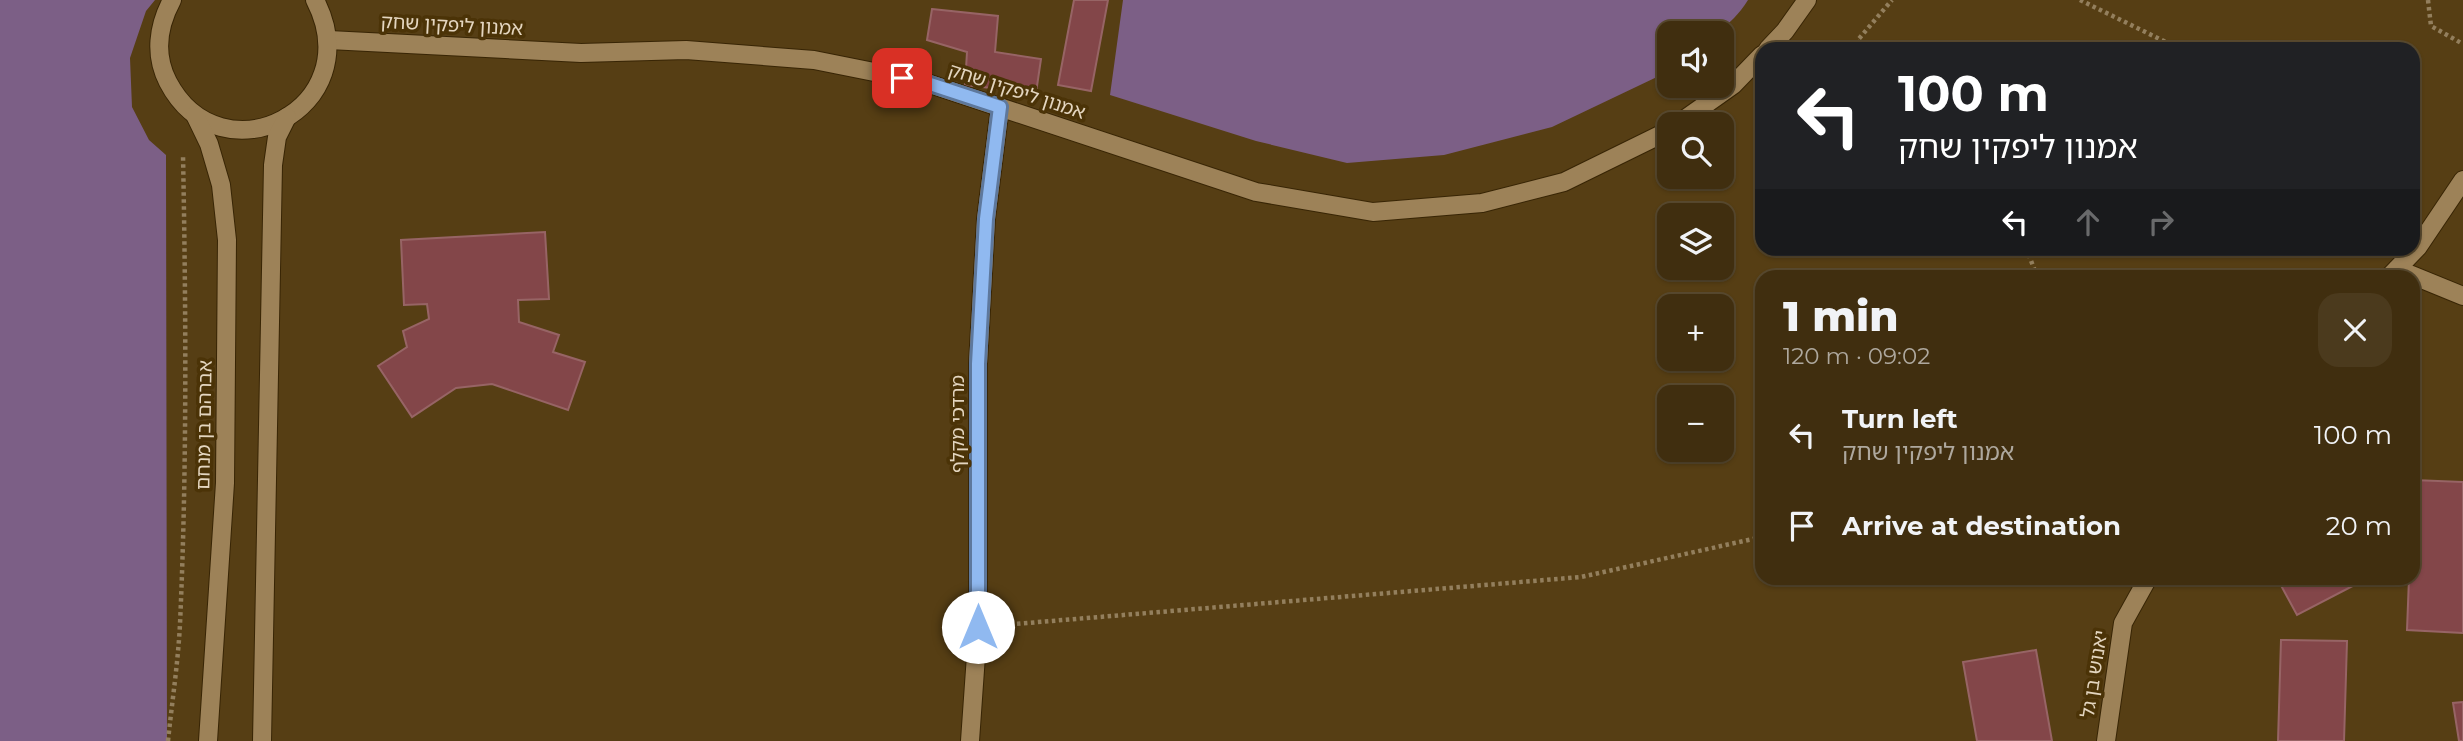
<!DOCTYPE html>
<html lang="en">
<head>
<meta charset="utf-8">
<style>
  :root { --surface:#402e0f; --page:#4b3a1d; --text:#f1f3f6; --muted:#aea89e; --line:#594a2f }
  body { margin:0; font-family:Montserrat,"Noto Sans Hebrew",sans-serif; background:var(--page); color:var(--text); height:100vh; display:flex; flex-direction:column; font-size:26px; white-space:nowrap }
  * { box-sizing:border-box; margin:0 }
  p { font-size:23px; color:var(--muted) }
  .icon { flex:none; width:38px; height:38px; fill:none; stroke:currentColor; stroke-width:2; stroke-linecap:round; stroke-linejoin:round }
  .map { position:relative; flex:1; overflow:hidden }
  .panel { position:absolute; left:1755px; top:270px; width:665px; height:315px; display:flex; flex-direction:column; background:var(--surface); border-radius:21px; box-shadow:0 2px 5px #0004,0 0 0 2px var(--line) }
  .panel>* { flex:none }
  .hud { position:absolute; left:1755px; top:42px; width:665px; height:214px; border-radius:21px; box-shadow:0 2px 5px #0004,0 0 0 2px var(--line); background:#202124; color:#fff; overflow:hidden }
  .fabs { position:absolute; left:1657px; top:21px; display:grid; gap:14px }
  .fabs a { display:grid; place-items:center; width:77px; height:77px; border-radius:14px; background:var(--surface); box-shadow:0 2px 5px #0004,0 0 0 2px var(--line); font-size:35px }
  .pin { position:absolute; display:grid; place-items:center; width:60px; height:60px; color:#fff; margin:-30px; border-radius:14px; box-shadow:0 4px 10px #0006 }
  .me { position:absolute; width:77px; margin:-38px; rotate:0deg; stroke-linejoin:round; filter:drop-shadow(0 0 5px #0008) }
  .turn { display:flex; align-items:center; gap:24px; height:147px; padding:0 28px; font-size:32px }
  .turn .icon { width:91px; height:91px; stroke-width:2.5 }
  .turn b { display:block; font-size:49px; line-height:60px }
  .lanes { display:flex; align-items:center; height:66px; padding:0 28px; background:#0003; justify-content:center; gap:35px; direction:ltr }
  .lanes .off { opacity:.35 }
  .round { display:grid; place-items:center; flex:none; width:74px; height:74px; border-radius:21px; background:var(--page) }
  .head { display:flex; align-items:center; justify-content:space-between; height:119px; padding:0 28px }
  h1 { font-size:42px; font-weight:800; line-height:52px }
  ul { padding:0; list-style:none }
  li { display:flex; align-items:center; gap:21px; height:91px; padding:0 28px }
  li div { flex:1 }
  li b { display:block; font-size:26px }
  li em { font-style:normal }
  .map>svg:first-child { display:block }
  .green { fill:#7c5f86 }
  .building { fill:#834649; stroke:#976465; stroke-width:2 }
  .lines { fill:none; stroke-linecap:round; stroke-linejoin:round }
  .street-casing { stroke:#382505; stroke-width:20 }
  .secondary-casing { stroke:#382505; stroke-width:20 }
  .path { stroke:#937f5d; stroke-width:4.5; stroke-dasharray:3.5 3.5; stroke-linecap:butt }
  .street { stroke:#9d8258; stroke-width:18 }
  .secondary { stroke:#9d8258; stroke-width:18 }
  .route-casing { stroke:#5e789c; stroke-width:18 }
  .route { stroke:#90b9f0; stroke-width:12 }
  .labels { text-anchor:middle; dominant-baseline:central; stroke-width:7; stroke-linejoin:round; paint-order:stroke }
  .street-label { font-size:19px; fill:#e4d6c0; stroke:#4b3307 }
</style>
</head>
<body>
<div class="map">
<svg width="2463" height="741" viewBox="0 0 2463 741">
  <rect width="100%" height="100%" fill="#563e14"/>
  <g class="green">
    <polygon points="0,0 155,0 146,11 130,58 132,107 149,140 166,155 167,741 0,741"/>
    <path d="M 1123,0 L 1748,0 C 1724,37 1709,33 1670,33 L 1669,67 L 1659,76 L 1552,127 L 1444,155 L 1347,163 L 1256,141 L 1110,95 Z"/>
  </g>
  <g class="building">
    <polygon points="1074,0 1108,0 1091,91 1058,85"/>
    <polygon points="932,9 998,16 995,52 1041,59 1036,93 965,85 967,52 927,40"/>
    <polygon points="545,232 549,299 518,300 519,322 559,335 553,352 585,362 568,410 492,384 456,388 412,417 378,366 407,347 403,331 429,319 427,304 404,305 401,240"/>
    <polygon points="2413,480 2463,482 2463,633 2407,630 2409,578 2413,578"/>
    <polygon points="2277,578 2368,578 2297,615"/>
    <polygon points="2281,640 2347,641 2344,741 2278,741"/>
    <polygon points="2036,650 2052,741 1977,741 1963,662"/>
    <polygon points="2463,702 2463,741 2459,741 2453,703"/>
  </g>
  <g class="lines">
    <g class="street-casing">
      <g id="street">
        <polyline points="329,40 581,53 686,50 814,60 924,82 1256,192 1373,212 1482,203 1564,182 1670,130"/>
        <polyline points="1768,49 1785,31 1807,0"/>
        <polyline points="1678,124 1733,85 1762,55"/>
        <polyline points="2397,269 2463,296"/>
        <polyline points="2390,276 2418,247 2463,180"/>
        <polyline points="970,741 978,627 978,364 986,219 1000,107"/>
        <polyline points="2106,741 2123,623 2148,578"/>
      </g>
    </g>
    <g class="secondary-casing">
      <g id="secondary">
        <path d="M 172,0 C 158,26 154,55 168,82 C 221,183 371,109 315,0"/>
        <polyline points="195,115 209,144 221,185 227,240 225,483 208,741"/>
        <polyline points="262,741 273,165 277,137 287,117"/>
      </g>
    </g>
    <g class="path">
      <polyline points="2080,0 2178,48"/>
      <polyline points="2428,0 2431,26 2463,44"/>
      <polyline points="1864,49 1857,41 1892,0"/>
      <polyline points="2026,248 2037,276"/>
      <polyline points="1003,625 1581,577 1762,537"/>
      <path d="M 168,741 C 172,702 178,663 180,624 C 187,468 186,312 183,155"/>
    </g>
    <use href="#street" class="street"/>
    <use href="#secondary" class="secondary"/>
  </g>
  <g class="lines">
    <g class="route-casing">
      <polyline id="route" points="902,78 924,82 1000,107 986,219 978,364 978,627"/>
    </g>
    <use href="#route" class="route"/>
  </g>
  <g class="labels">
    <g class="street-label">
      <text transform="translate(452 25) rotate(3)">אמנון ליפקין שחק</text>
      <text transform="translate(1017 91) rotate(18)">אמנון ליפקין שחק</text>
      <text transform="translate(957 424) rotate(-90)">מרדכי מקלף</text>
      <text transform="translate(204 425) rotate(-89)">אברהם בן מנחם</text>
      <text transform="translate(2094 674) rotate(-81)">יאנוש בן גל</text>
    </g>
  </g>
</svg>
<div class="fabs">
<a><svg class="icon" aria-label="sound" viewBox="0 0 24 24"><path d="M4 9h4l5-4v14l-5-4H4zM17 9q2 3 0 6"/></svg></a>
<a><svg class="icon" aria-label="search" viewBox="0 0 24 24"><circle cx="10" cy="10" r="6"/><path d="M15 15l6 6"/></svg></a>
<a><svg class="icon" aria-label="layers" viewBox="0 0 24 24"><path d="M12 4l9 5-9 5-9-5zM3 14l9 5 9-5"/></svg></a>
<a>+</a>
<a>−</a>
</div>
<div class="pin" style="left:902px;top:78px;background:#d93025"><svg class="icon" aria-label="arrive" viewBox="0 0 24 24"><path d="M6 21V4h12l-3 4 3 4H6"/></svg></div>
<svg class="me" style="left:978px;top:627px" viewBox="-20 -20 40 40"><circle r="19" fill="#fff"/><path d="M0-13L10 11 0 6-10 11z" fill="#90b9f0"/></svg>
<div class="hud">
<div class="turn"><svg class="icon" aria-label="left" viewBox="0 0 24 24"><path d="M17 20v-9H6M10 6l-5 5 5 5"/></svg><div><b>100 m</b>אמנון ליפקין שחק</div></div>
<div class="lanes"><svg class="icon" aria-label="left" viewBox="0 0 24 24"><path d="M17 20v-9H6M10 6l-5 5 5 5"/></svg><svg class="icon off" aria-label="ahead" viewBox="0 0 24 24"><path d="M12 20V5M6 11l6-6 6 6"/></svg><svg class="icon off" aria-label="right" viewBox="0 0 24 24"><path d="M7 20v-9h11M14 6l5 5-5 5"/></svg></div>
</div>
<section class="panel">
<div class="head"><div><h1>1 min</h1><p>120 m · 09:02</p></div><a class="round"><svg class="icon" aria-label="close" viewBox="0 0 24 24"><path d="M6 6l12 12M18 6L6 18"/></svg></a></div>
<ul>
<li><svg class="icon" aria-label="left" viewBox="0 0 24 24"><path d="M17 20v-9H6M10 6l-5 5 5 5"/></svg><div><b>Turn left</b><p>אמנון ליפקין שחק</p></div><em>100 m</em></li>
<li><svg class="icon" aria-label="arrive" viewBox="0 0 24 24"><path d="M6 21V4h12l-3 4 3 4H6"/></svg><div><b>Arrive at destination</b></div><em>20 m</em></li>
</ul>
</section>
</div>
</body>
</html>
